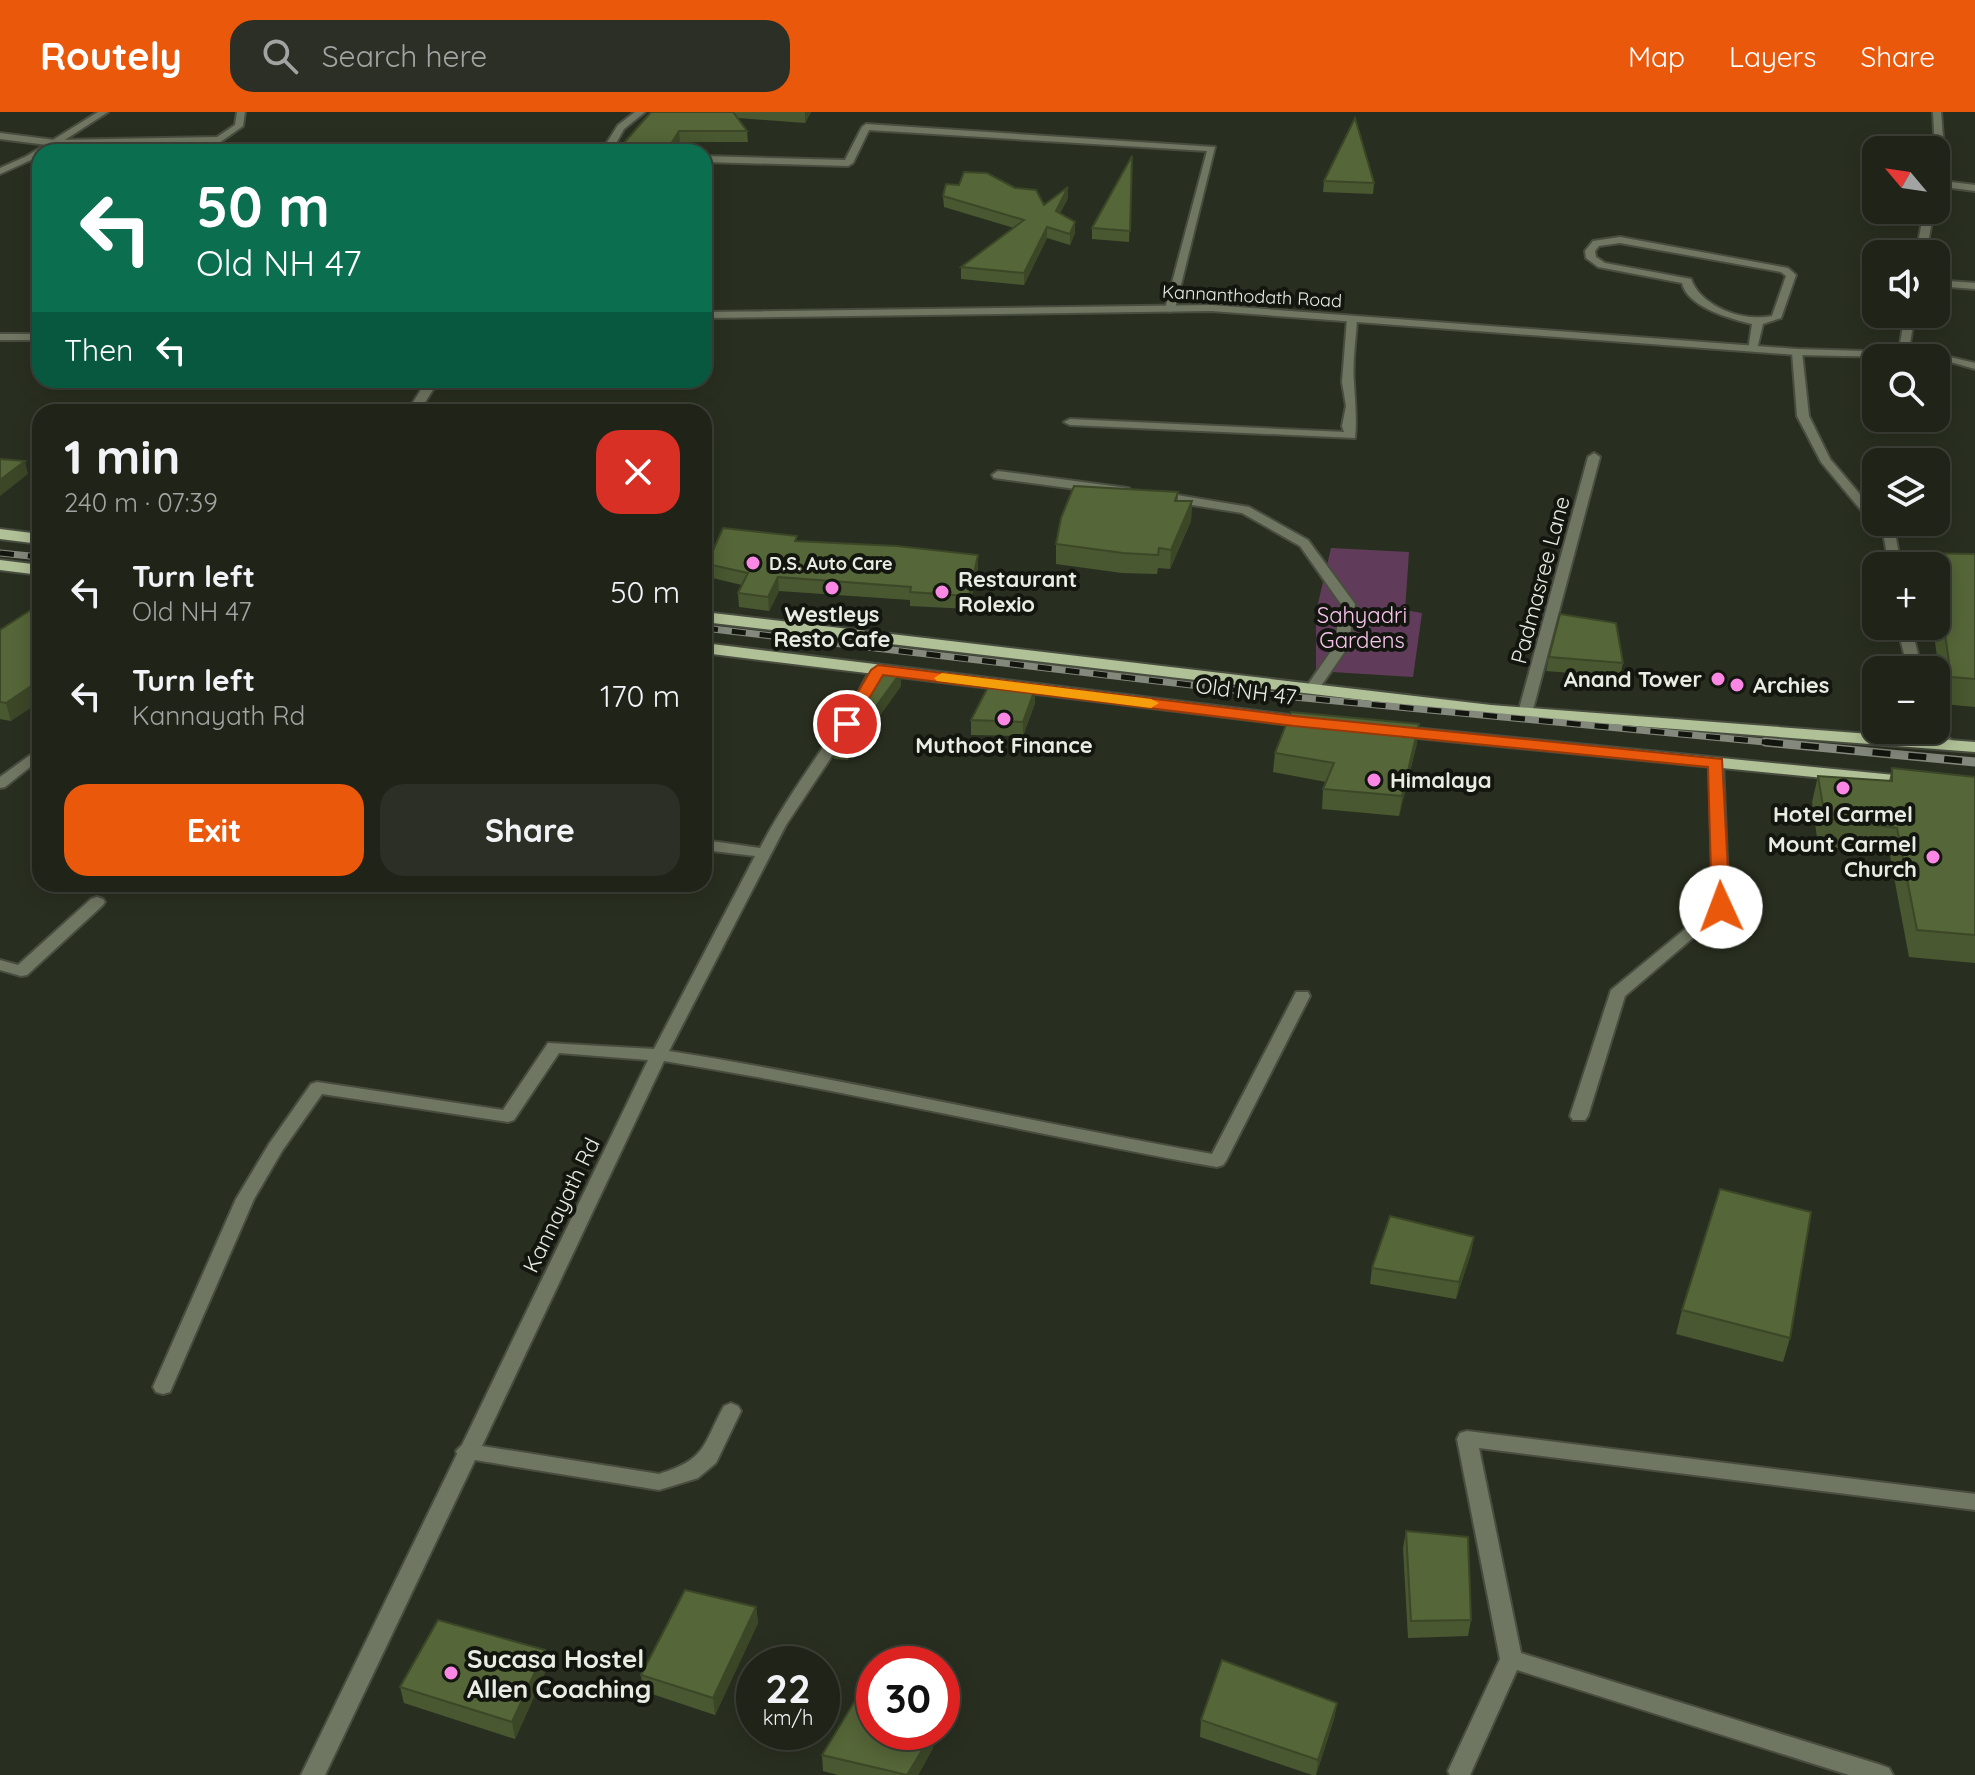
<!DOCTYPE html>
<html lang="en">
<head>
<meta charset="utf-8">
<style>
  :root { --surface:#1f2318; --page:#2c2f25; --text:#f1f3f6; --muted:#a1a4a2; --line:#3c4037; --accent:#ea580c }
  body { margin:0; font-family:Quicksand,sans-serif; background:var(--page); color:var(--text); height:100vh; display:flex; flex-direction:column; font-size:30px; white-space:nowrap }
  * { box-sizing:border-box; margin:0 }
  p { font-size:26px; color:var(--muted) }
  .icon { flex:none; width:44px; height:44px; fill:none; stroke:currentColor; stroke-width:2; stroke-linecap:round; stroke-linejoin:round }
  .map { position:relative; flex:1; overflow:hidden }
  .side { position:absolute; left:32px; top:292px; width:680px; height:488px; display:flex; flex-direction:column; background:var(--surface); border-radius:24px; box-shadow:0 4px 20px #0003,0 0 0 2px var(--line) }
  .side>* { flex:none }
  .guide { position:absolute; left:32px; top:32px; width:680px; height:244px; border-radius:24px; box-shadow:0 4px 20px #0003,0 0 0 2px var(--line); background:#0b6e4f; color:#fff; overflow:hidden }
  .needle { width:52px; rotate:299deg }
  .tools { position:absolute; left:1862px; top:24px; display:grid; gap:16px }
  .tools a { display:grid; place-items:center; width:88px; height:88px; border-radius:16px; background:var(--surface); box-shadow:0 4px 20px #0003,0 0 0 2px var(--line); font-size:40px }
  .speed { position:absolute; left:736px; top:1534px; display:flex; gap:16px; font-size:40px; font-weight:700; text-align:center }
  .speed>* { display:grid; place-content:center; width:104px; height:104px; border-radius:50%; background:var(--surface); box-shadow:0 4px 20px #0003,0 0 0 2px var(--line); line-height:1 }
  .speed small { font-size:20px; font-weight:400 }
  .speed .limit { border:12px solid #d22; background:#fff; color:#111 }
  .pin { position:absolute; display:grid; place-items:center; width:68px; height:68px; color:#fff; margin:-34px; border:4px solid #fff; border-radius:50%; box-shadow:0 2px 8px #0007 }
  .me { position:absolute; width:88px; margin:-44px; rotate:358deg; stroke-linejoin:round; filter:drop-shadow(0 0 6px #0008) }
  .turn { display:flex; align-items:center; gap:28px; height:168px; padding:0 32px; font-size:36px }
  .turn .icon { width:104px; height:104px; stroke-width:2.5 }
  .turn b { display:block; font-size:56px; line-height:68px }
  .then { display:flex; align-items:center; height:76px; padding:0 32px; background:#0003; gap:16px; font-size:30px }
  .round { display:grid; place-items:center; flex:none; width:84px; height:84px; border-radius:24px; background:var(--page) }
  .overview { display:flex; align-items:center; justify-content:space-between; height:136px; padding:0 32px }
  h1 { font-size:48px; font-weight:700; line-height:60px }
  .cta { display:flex; gap:16px; margin-top:auto; padding:16px 32px }
  .cta a { flex:1; height:92px; border-radius:24px; background:var(--accent); color:#fff; font-size:32px; font-weight:700; line-height:92px; text-align:center }
  .cta a+a { background:var(--page); color:var(--text) }
  ul { padding:0; list-style:none }
  li { display:flex; align-items:center; gap:24px; height:104px; padding:0 32px }
  li div { flex:1 }
  li b { display:block; font-size:30px }
  li em { font-style:normal }
  header { display:flex; align-items:center; gap:48px; box-sizing:border-box; height:112px; padding:0 40px; background:var(--accent); color:#fff }
  header strong { font-size:38px }
  nav { display:flex; gap:44px; margin-inline-start:auto; font-size:28px }
  .search { width:560px; height:72px; background:var(--page); display:flex; align-items:center; gap:20px; box-sizing:border-box; padding:0 28px; border-radius:24px; color:var(--muted); font-size:30px }
  .map>svg:first-child { display:block }
  .green { fill:#613c5a }
  .lines { fill:none; stroke-linecap:round; stroke-linejoin:round }
  .minor-casing { stroke:#484d3f; stroke-width:4 }
  .tertiary-casing { stroke:#484d3f; stroke-width:4 }
  .primary-casing { stroke:#484d3f; stroke-width:4 }
  .minor { fill:#6f7762; fill-rule:evenodd }
  .tertiary { fill:#6f7762; fill-rule:evenodd }
  .primary { fill:#b1c197; fill-rule:evenodd }
  .rail-far1-casing { stroke:#84897d; stroke-width:7 }
  .rail-casing { stroke:#84897d; stroke-width:9 }
  .rail-far1 { stroke:#13160f; stroke-width:5; stroke-dasharray:14; stroke-linecap:butt }
  .rail { stroke:#13160f; stroke-width:6; stroke-dasharray:18; stroke-linecap:butt }
  .wall { fill:#495830 }
  .shaded-wall { fill:#3c4727 }
  .building { fill:#556638; stroke:#3c4727; stroke-width:2 }
  .route { fill:#ea580c; stroke:#983908; stroke-width:2 }
  .slow { fill:#f59e0b }
  .poi-dot { fill:#fb87e5; stroke:#13160f; stroke-width:3 }
  .labels { text-anchor:middle; dominant-baseline:central; stroke-width:8; stroke-linejoin:round; paint-order:stroke }
  .far-street-label { font-size:18px; fill:#e8ece3; stroke:#13160f }
  .far-poi-label { font-size:18px; font-weight:bold; fill:#e8ece3; stroke:#13160f; text-anchor:start }
  .poi-label { font-size:22px; font-weight:bold; fill:#e8ece3; stroke:#13160f; text-anchor:start }
  .street-label { font-size:22px; fill:#e8ece3; stroke:#13160f }
  .park-label { font-size:22px; fill:#fac4ee; stroke:#13160f }
  .near-poi-label { font-size:26px; font-weight:bold; fill:#e8ece3; stroke:#13160f; text-anchor:start }
</style>
</head>
<body>
<header>
<strong>Routely</strong>
<div class="search"><svg class="icon" aria-label="search" viewBox="0 0 24 24"><circle cx="10" cy="10" r="6"/><path d="M15 15l6 6"/></svg>Search here</div>
<nav><a>Map</a><a>Layers</a><a>Share</a></nav>
</header>
<div class="map">
<svg width="1975" height="1663" viewBox="0 0 1975 1663">
  <rect width="100%" height="100%" fill="#292f20"/>
  <polygon class="green" points="1331,436 1409,440 1405,498 1422,501 1413,565 1316,559 1316,500"/>
  <g class="lines">
    <g class="minor-casing">
      <g id="minor">
        <polygon points="237,0 245,0 243,14 219,31 55,34 0,27 0,21 55,28 217,25 235,13"/>
        <polygon points="635,0 645,0 624,17 611,40 601,40 618,13"/>
        <polygon points="1933,0 1941,0 1944,39 1941,56 1936,59"/>
        <polygon points="866,12 1215,35 1175,197 1170,200 1165,197 1207,39 869,18 853,51 848,54 704,50 704,44 845,48 862,15"/>
        <polygon points="1936,68 1975,73 1975,79 1936,74"/>
        <polygon points="1924,98 1934,98 1926,142 1916,142"/>
        <path d="M 1620,125 L 1788,156 L 1796,163 L 1781,206 L 1763,212 L 1757,237 L 1748,239 L 1752,212 C 1731,207 1687,195 1682,171 L 1598,155 L 1586,146 L 1585,139 L 1593,129 ZM 1620,131 L 1781,160 L 1786,164 L 1772,204 C 1743,210 1701,195 1691,167 L 1605,151 L 1596,145 L 1595,139 L 1599,134 Z"/>
        <polygon points="1936,168 1975,171 1975,177 1936,174"/>
        <polygon points="1905,202 1915,202 1908,243 1902,246 1898,243"/>
        <path d="M 1352,204 L 1357,207 C 1356,228 1352,250 1354,271 C 1355,290 1357,309 1355,326 L 1070,313 L 1064,310 L 1070,307 L 1344,320 L 1342,314 L 1346,294 L 1342,270 L 1347,207 Z"/>
        <polygon points="1797,237 1802,240 1809,304 1830,347 1876,401 1876,410 1883,410 1896,426 1901,454 1889,454 1884,426 1821,350 1797,304 1792,240"/>
        <polygon points="427,268 439,268 419,300 407,300"/>
        <polygon points="1594,341 1600,345 1532,601 1530,604 1520,604 1518,601 1588,345"/>
        <polygon points="998,359 1128,376 1134,380 1128,384 994,366 992,363"/>
        <polygon points="1159,380 1249,395 1308,428 1355,492 1348,535 1316,581 1306,581 1304,578 1334,535 1341,492 1300,434 1242,401 1155,387 1153,384"/>
        <polygon points="1897,514 1911,514 1922,558 1908,558"/>
        <path d="M 878,554 L 885,558 L 870,587 L 786,713 L 669,939 C 851,968 1030,1010 1212,1042 L 1294,884 L 1296,880 L 1308,880 L 1310,884 L 1226,1049 L 1223,1053 L 1217,1055 C 1032,1022 850,979 664,949 L 482,1334 L 659,1362 C 707,1347 702,1334 724,1294 L 731,1291 L 738,1294 L 741,1299 L 716,1351 L 698,1366 L 659,1378 L 475,1348 L 325,1663 L 301,1663 L 457,1342 L 456,1339 L 462,1333 L 648,948 L 559,941 L 514,1008 L 508,1010 L 322,982 L 282,1039 L 254,1087 L 170,1280 L 163,1282 L 156,1280 L 153,1275 L 236,1087 L 269,1032 L 311,972 L 317,970 L 503,998 L 548,931 L 654,937 L 755,744 L 704,738 L 704,728 L 760,736 C 786,686 820,641 851,594 C 859,583 865,559 878,554 Z"/>
        <polygon points="1936,615 1954,630 1956,633 1954,636 1944,636 1926,618 1936,618"/>
        <polygon points="40,636 40,647 5,675 0,676 0,665"/>
        <polygon points="1716,646 1723,650 1729,795 1625,884 1588,1004 1585,1008 1573,1008 1570,1004 1611,878 1713,794 1709,650"/>
        <polygon points="97,785 103,787 105,790 103,793 27,863 21,864 0,858 0,848 18,853 91,787"/>
        <polygon points="1467,1319 1975,1382 1975,1398 1479,1336 1521,1541 1881,1653 1889,1656 1893,1663 1849,1663 1517,1558 1470,1663 1450,1663 1448,1659 1500,1547 1457,1327 1460,1321"/>
      </g>
    </g>
    <g class="tertiary-casing">
      <g id="tertiary">
        <polygon points="98,0 108,0 46,40 40,40 40,44 0,62 0,56 27,44"/>
        <polygon points="1211,193 1797,237 1933,241 1975,251 1975,257 1936,246 1797,243 1211,199 704,206 704,200"/>
        <rect x="0" y="222" width="40" height="6"/>
      </g>
    </g>
    <g class="primary-casing">
      <g id="primary">
        <polygon points="0,417 40,422 40,432 0,427"/>
        <polygon points="0,448 40,453 40,463 0,458"/>
        <polygon points="704,500 1491,593 1975,630 1975,640 1491,603 704,510"/>
        <polygon points="704,531 1314,606 1323,611 1314,616 704,541"/>
        <polygon points="1394,614 1915,665 1924,670 1915,675 1388,623 1385,619 1388,615"/>
      </g>
    </g>
    <use href="#minor" class="minor"/>
    <use href="#tertiary" class="tertiary"/>
    <use href="#primary" class="primary"/>
    <g class="rail-far1-casing">
      <g id="rail-far1">
        <polyline points="0,441 40,445"/>
        <polyline points="704,516 1294,585 1786,632"/>
      </g>
    </g>
    <g class="rail-casing">
      <polyline id="rail" points="1765,630 1975,650"/>
    </g>
    <use href="#rail-far1" class="rail-far1"/>
    <use href="#rail" class="rail"/>
  </g>
  <g class="wall">
    <polygon points="651,0 811,0 805,11 738,6 747,19 748,30 680,30 673,40 616,40"/>
    <polygon points="1132,44 1129,130 1092,127 1092,116"/>
    <polygon points="1324,69 1374,71 1373,82 1323,80"/>
    <polygon points="943,84 1044,93 1068,86 1060,101 1075,121 1070,133 1047,126 1024,173 961,167 961,155 1014,116 944,95"/>
    <polygon points="1178,380 1178,389 1192,389 1191,409 1170,457 1158,456 1157,462 1122,461 1056,452 1056,432"/>
    <polygon points="797,429 978,456 969,497 910,494 910,488 779,479 769,499 739,495 738,481 742,473 708,465 707,452"/>
    <polygon points="1916,441 1975,442 1975,595 1943,592 1933,514 1936,514 1936,454 1913,454"/>
    <polygon points="0,518 11,609 0,607"/>
    <polygon points="1549,545 1623,551 1620,565 1546,559"/>
    <polygon points="901,574 848,648 834,647 833,632"/>
    <polygon points="1035,591 1023,624 971,623 971,608"/>
    <polygon points="1417,631 1399,704 1322,697 1323,677 1326,670 1273,660 1275,641"/>
    <polygon points="1892,656 1975,665 1975,851 1909,845 1890,744 1818,733 1812,690 1818,664 1889,669"/>
    <polygon points="1474,1125 1471,1141 1456,1187 1370,1172 1372,1156"/>
    <polygon points="1682,1198 1790,1226 1783,1250 1676,1222"/>
    <polygon points="1406,1419 1471,1508 1468,1524 1408,1526 1403,1436"/>
    <polygon points="756,1495 758,1511 715,1603 643,1579 641,1563"/>
    <polygon points="548,1554 515,1627 404,1591 400,1575"/>
    <polygon points="1337,1591 1334,1607 1316,1663 1312,1663 1200,1625 1201,1608"/>
    <polygon points="933,1636 918,1663 838,1663 823,1659 822,1643"/>
  </g>
  <g class="shaded-wall">
    <polygon points="805,0 811,0 805,11"/>
    <polygon points="679,19 680,30 673,40 666,40"/>
    <polygon points="1068,75 1068,86 1055,110 1056,99"/>
    <polygon points="1075,110 1075,121 1070,133 1070,122"/>
    <polygon points="1047,115 1047,126 1024,173 1024,161"/>
    <polygon points="25,349 28,362 0,384 0,368"/>
    <polygon points="1192,389 1191,409 1170,457 1171,438"/>
    <polygon points="978,443 978,456 969,497 969,484"/>
    <polygon points="778,465 779,479 769,499 768,485"/>
    <polygon points="901,560 901,574 848,648 847,634"/>
    <polygon points="40,568 40,590 11,609 6,591"/>
    <polygon points="1035,577 1035,591 1023,624 1023,610"/>
    <polygon points="1419,612 1417,631 1399,704 1402,684"/>
    <polygon points="1474,1125 1471,1141 1456,1187 1459,1170"/>
    <polygon points="756,1495 758,1511 715,1603 713,1586"/>
    <polygon points="545,1538 548,1554 515,1627 512,1610"/>
    <polygon points="1337,1591 1334,1607 1316,1663 1318,1648"/>
    <polygon points="933,1620 933,1636 918,1663 907,1663"/>
  </g>
  <g class="building">
    <polygon points="651,0 733,0 747,19 679,19 666,40 616,40"/>
    <polygon points="1355,6 1374,71 1324,69"/>
    <polygon points="1132,44 1130,119 1092,116"/>
    <polygon points="964,60 987,61 1015,76 1036,78 1044,93 1068,75 1056,99 1075,110 1070,122 1047,115 1024,161 961,155 1024,108 943,84 946,72 959,73"/>
    <polygon points="0,347 25,349 0,368"/>
    <polygon points="1074,374 1178,380 1175,389 1192,389 1171,438 1159,436 1158,443 1123,441 1056,432 1061,406"/>
    <polygon points="723,416 797,424 795,429 897,434 978,443 969,484 910,480 911,475 778,465 768,485 738,481 748,461 707,452"/>
    <polygon points="1916,441 1975,442 1975,567 1951,565 1939,478 1936,477 1936,454 1919,454"/>
    <polygon points="40,492 40,568 6,591 0,590 0,518"/>
    <polygon points="1560,502 1616,511 1623,551 1549,545"/>
    <polygon points="880,559 901,560 847,634 833,632 872,575"/>
    <polygon points="988,575 1035,577 1023,610 971,608"/>
    <polygon points="1291,600 1419,612 1402,684 1323,677 1334,651 1275,641"/>
    <polygon points="1892,656 1975,665 1975,823 1917,818 1897,716 1825,706 1818,664 1892,669"/>
    <polygon points="1720,1077 1811,1100 1790,1226 1682,1198"/>
    <polygon points="1390,1104 1474,1125 1459,1170 1372,1156"/>
    <polygon points="1406,1419 1468,1425 1471,1508 1411,1509"/>
    <polygon points="685,1478 756,1495 713,1586 641,1563"/>
    <polygon points="438,1508 545,1538 512,1610 400,1575"/>
    <polygon points="1222,1548 1337,1591 1318,1648 1201,1608"/>
    <polygon points="856,1587 874,1595 874,1620 933,1620 907,1663 822,1643"/>
  </g>
  <polygon class="route" points="878,553 1294,604 1722,647 1730,795 1721,801 1712,795 1708,655 1294,614 883,563 852,615 841,615 839,612 871,558"/>
  <polygon class="slow" points="942,561 1151,587 1159,591 1151,596 937,569 934,566"/>
  <g class="poi-dot">
    <circle cx="753" cy="451" r="8"/>
    <circle cx="832" cy="476" r="8"/>
    <circle cx="942" cy="480" r="8"/>
    <circle cx="1718" cy="567" r="8"/>
    <circle cx="1737" cy="573" r="8"/>
    <circle cx="1004" cy="607" r="8"/>
    <circle cx="1374" cy="668" r="8"/>
    <circle cx="1843" cy="676" r="8"/>
    <circle cx="1933" cy="745" r="8"/>
    <circle cx="451" cy="1561" r="8"/>
  </g>
  <g class="labels">
    <g class="far-street-label">
      <text transform="translate(1252 184) rotate(3)">Kannanthodath Road</text>
    </g>
    <g class="far-poi-label">
      <text x="769" y="451">D.S. Auto Care</text>
    </g>
    <g class="poi-label">
      <text x="958" y="467">Restaurant<tspan x="958" dy="25">Rolexio</tspan></text>
      <text x="832" y="502" text-anchor="middle">Westleys<tspan x="832" dy="25">Resto Cafe</tspan></text>
      <text x="1702" y="567" text-anchor="end">Anand Tower</text>
      <text x="1753" y="573">Archies</text>
      <text x="1004" y="633" text-anchor="middle">Muthoot Finance</text>
      <text x="1390" y="668">Himalaya</text>
      <text x="1843" y="702" text-anchor="middle">Hotel Carmel</text>
      <text x="1917" y="732" text-anchor="end">Mount Carmel<tspan x="1917" dy="25">Church</tspan></text>
    </g>
    <g class="street-label">
      <text transform="translate(1540 468) rotate(-75)">Padmasree Lane</text>
      <text transform="translate(1246 579) rotate(7)">Old NH 47</text>
      <text transform="translate(561 1093) rotate(-64)">Kannayath Rd</text>
    </g>
    <g class="park-label">
      <text x="1362" y="503">Sahyadri<tspan x="1362" dy="25">Gardens</tspan></text>
    </g>
    <g class="near-poi-label">
      <text x="467" y="1546">Sucasa Hostel<tspan x="467" dy="30">Allen Coaching</tspan></text>
    </g>
  </g>
</svg>
<div class="tools">
<a><svg class="needle" viewBox="-14 -14 28 28"><path d="M0-13l5 13h-10z" fill="#e53935"/><path d="M0 13l5-13h-10z" fill="#a1a4a2"/></svg></a>
<a><svg class="icon" aria-label="sound" viewBox="0 0 24 24"><path d="M4 9h4l5-4v14l-5-4H4zM17 9q2 3 0 6"/></svg></a>
<a><svg class="icon" aria-label="search" viewBox="0 0 24 24"><circle cx="10" cy="10" r="6"/><path d="M15 15l6 6"/></svg></a>
<a><svg class="icon" aria-label="layers" viewBox="0 0 24 24"><path d="M12 4l9 5-9 5-9-5zM3 14l9 5 9-5"/></svg></a>
<a>+</a>
<a>−</a>
</div>
<div class="speed"><div>22<small>km/h</small></div><div class="limit">30</div></div>
<div class="pin" style="left:847px;top:612px;background:#d93025"><svg class="icon" aria-label="arrive" viewBox="0 0 24 24"><path d="M6 21V4h12l-3 4 3 4H6"/></svg></div>
<svg class="me" style="left:1721px;top:795px" viewBox="-20 -20 40 40"><circle r="19" fill="#fff"/><path d="M0-13L10 11 0 6-10 11z" fill="#ea580c"/></svg>
<div class="guide">
<div class="turn"><svg class="icon" aria-label="left" viewBox="0 0 24 24"><path d="M17 20v-9H6M10 6l-5 5 5 5"/></svg><div><b>50 m</b>Old NH 47</div></div>
<div class="then">Then<svg class="icon" aria-label="left" viewBox="0 0 24 24"><path d="M17 20v-9H6M10 6l-5 5 5 5"/></svg></div>
</div>
<section class="side">
<div class="overview"><div><h1>1 min</h1><p>240 m · 07:39</p></div><a class="round" style="background:#d93025;color:#fff"><svg class="icon" aria-label="close" viewBox="0 0 24 24"><path d="M6 6l12 12M18 6L6 18"/></svg></a></div>
<ul>
<li><svg class="icon" aria-label="left" viewBox="0 0 24 24"><path d="M17 20v-9H6M10 6l-5 5 5 5"/></svg><div><b>Turn left</b><p>Old NH 47</p></div><em>50 m</em></li>
<li><svg class="icon" aria-label="left" viewBox="0 0 24 24"><path d="M17 20v-9H6M10 6l-5 5 5 5"/></svg><div><b>Turn left</b><p>Kannayath Rd</p></div><em>170 m</em></li>
</ul>
<div class="cta"><a>Exit</a><a>Share</a></div>
</section>
</div>
</body>
</html>
